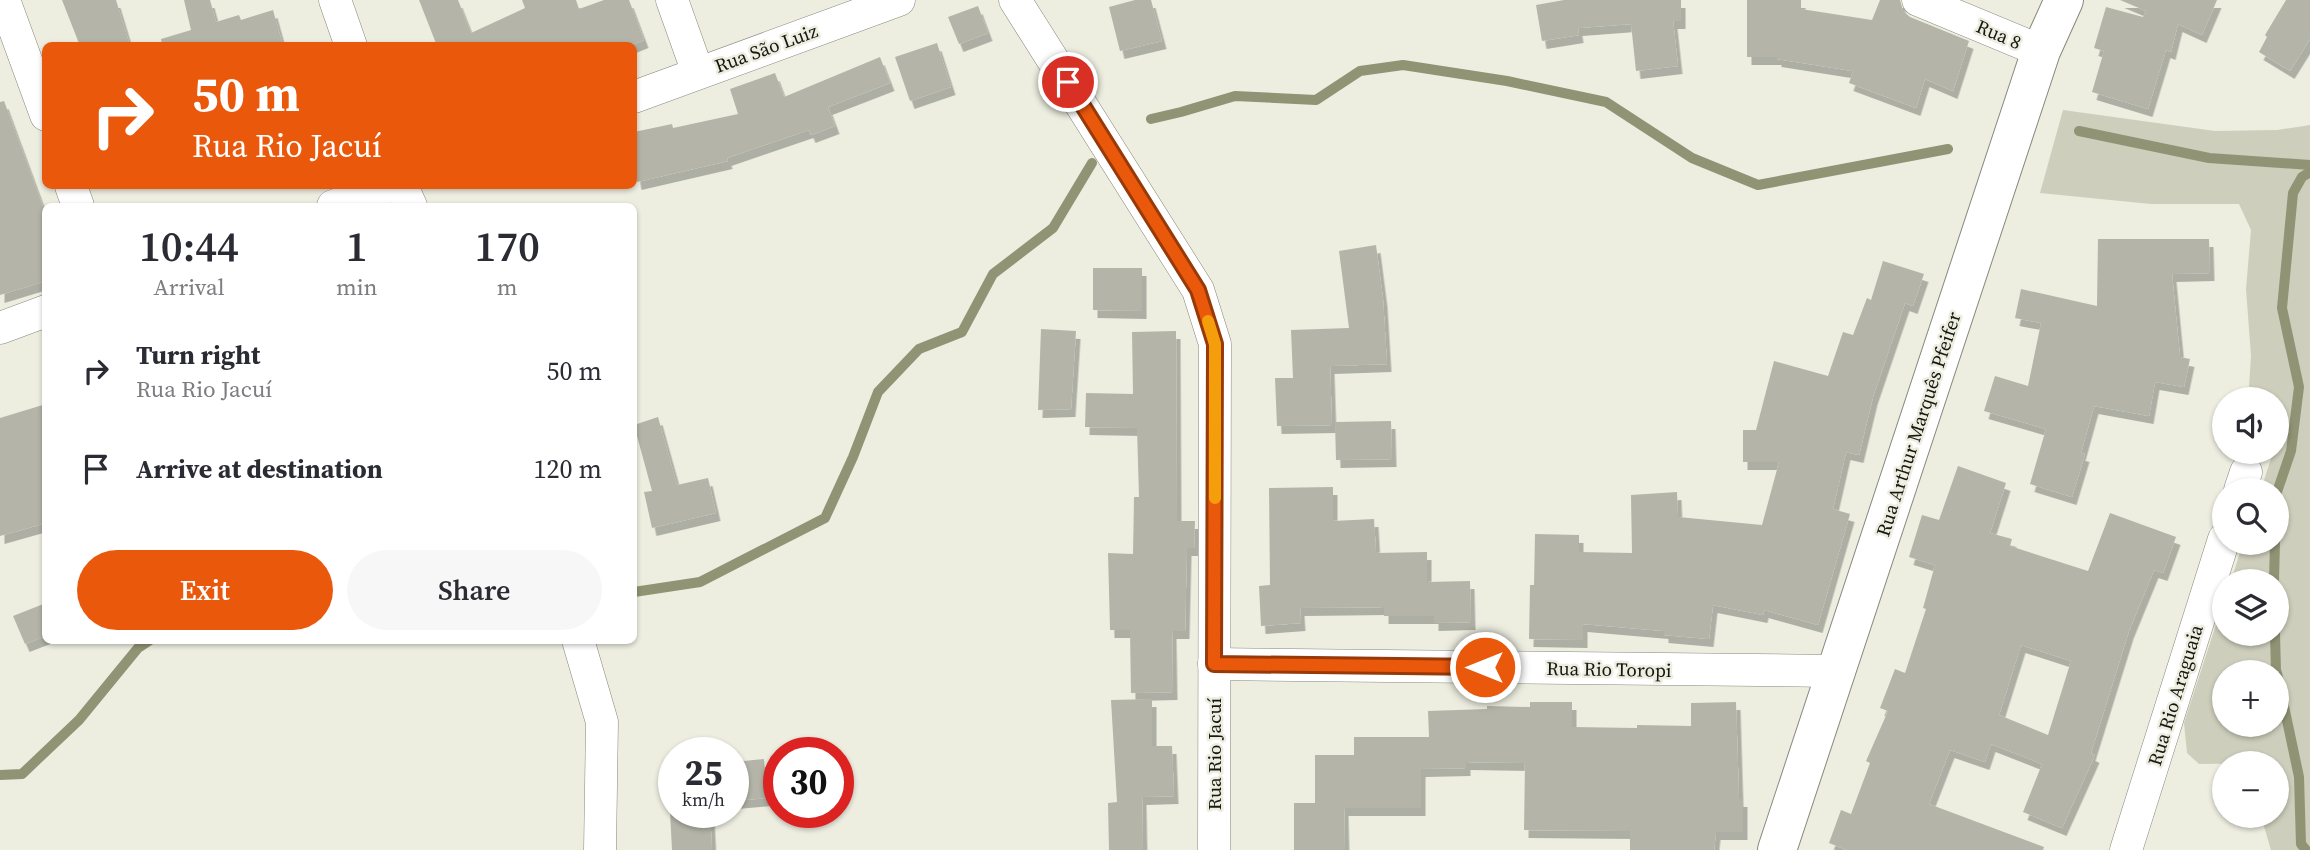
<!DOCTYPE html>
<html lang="en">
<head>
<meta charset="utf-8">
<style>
  :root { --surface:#fff; --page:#f7f7f7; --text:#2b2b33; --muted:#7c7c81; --accent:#ea580c }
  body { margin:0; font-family:"Source Serif 4",serif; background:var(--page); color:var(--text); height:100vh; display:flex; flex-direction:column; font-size:26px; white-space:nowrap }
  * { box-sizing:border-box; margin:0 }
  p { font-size:23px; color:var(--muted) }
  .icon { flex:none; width:38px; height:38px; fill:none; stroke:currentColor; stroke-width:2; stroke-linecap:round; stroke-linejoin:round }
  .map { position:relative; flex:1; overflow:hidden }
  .sheet { position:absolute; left:42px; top:203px; width:595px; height:441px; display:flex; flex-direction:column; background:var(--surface); border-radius:10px; box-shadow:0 2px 5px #0004 }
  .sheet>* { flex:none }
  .banner { position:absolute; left:42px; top:42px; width:595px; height:147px; border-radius:10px; box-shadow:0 2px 5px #0004; background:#ea580c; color:#fff; overflow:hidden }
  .fabs { position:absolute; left:2212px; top:387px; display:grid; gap:14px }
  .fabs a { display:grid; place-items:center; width:77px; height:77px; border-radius:50%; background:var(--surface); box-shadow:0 2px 5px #0004; font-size:35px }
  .speed { position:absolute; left:658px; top:737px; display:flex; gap:14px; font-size:35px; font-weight:700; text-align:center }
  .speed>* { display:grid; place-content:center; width:91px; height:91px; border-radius:50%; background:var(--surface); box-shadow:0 2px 5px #0004; line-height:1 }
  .speed small { font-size:18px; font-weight:400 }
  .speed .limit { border:10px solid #d22; background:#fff; color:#111 }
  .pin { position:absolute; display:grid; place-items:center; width:60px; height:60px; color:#fff; margin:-30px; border:4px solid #fff; border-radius:50%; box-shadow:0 2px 7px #0007 }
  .me { position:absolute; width:77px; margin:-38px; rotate:270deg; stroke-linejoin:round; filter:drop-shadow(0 0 5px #0008) }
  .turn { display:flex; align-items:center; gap:24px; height:147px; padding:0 35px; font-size:32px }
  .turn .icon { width:91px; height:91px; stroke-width:2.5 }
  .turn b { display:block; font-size:49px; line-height:60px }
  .eta { display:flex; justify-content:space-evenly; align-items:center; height:119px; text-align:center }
  .eta b { font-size:42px; font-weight:600; line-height:49px }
  .primary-button { display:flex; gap:14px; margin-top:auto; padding:14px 35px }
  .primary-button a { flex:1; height:80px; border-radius:42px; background:var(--accent); color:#fff; font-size:28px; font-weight:600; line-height:80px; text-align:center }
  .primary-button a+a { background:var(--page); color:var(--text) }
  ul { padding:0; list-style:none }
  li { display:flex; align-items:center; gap:21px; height:98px; padding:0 35px }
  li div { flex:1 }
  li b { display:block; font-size:26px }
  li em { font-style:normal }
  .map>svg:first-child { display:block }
  .green { fill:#cdcebb; fill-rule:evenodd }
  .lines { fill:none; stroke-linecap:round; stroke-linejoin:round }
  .stream { stroke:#919375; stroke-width:10 }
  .building { fill:#b4b5a8; fill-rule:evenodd; filter:url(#shadow) }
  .minor-casing { stroke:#88887d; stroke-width:33 }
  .tertiary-casing { stroke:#88887d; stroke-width:40 }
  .minor { stroke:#fff; stroke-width:32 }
  .tertiary { stroke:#fff; stroke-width:38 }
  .route-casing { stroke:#983908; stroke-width:18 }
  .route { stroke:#ea580c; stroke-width:12 }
  .slow { stroke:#f59e0b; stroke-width:12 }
  .labels { text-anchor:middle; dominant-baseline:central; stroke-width:5; stroke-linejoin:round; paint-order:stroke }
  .street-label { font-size:19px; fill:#171712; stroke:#edeee0 }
</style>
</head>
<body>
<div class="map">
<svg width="2310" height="850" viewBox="0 0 2310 850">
  <defs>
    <filter id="shadow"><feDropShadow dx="4.5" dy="8" stdDeviation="0" flood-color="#0004"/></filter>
  </defs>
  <rect width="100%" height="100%" fill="#edeee0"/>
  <path class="green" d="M 2063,110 L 2215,131 L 2277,130 L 2310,125 L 2310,850 L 2271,850 L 2261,816 L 2277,816 L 2277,763 L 2199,764 L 2187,753 L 2184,723 L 2224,600 L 2224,634 L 2277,634 L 2277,581 L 2231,581 L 2243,543 L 2277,542 L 2277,490 L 2261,490 L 2273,452 L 2277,452 L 2277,399 L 2258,399 L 2249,387 L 2251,356 L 2246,289 L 2251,230 L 2239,204 L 2151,204 L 2040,193 ZM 2224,672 L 2277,672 L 2277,724 L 2224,724 Z"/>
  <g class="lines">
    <g class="stream">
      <polyline points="1151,119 1181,112 1235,96 1316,100 1360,71 1403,65 1507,81 1606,102 1692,158 1758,185 1948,149"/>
      <polyline points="2079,131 2209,158 2310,165"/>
      <polyline points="2277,492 2291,451 2299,387 2282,308 2293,193 2302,177 2310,172"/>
      <polyline points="2274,581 2275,542"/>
      <polyline points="634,592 700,582 825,518 853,457 878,392 919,349 962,332 993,274 1053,228 1092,163"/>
      <polyline points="2275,634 2276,672"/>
      <polyline points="2277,673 2299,777 2301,844 2306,850"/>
      <polyline points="0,775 22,774 79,720 138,648 150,640"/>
    </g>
  </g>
  <g class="building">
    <polygon points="62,0 116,0 130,46 80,46"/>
    <polygon points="184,0 210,0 216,22 239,15 241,20 273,10 283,46 162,46 161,39 191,30"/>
    <polygon points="419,0 458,0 471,33 525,8 522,0 576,0 579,9 604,0 629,0 644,40 629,46 437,46"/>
    <polygon points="1135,0 1151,0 1162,41 1120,51 1109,7"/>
    <polygon points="1564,0 1681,0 1681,21 1673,21 1678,66 1636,71 1631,24 1578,28 1579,35 1542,41 1536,5"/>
    <polygon points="1747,0 1801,0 1801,9 1872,20 1880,0 1900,0 1903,11 1910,17 1969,41 1953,91 1925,79 1916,108 1849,83 1853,71 1777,59 1777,57 1747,57"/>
    <polygon points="2120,0 2217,0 2202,35 2178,24 2171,52 2166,50 2148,109 2092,92 2104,51 2094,48 2106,7 2143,17 2146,11"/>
    <polygon points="2286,0 2310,0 2310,39 2290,71 2259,52 2267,37 2265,35"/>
    <polygon points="978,6 988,33 959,44 948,17"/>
    <polygon points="937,43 951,87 910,101 895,57"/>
    <polygon points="880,57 890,83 828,107 835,126 811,135 809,130 727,158 728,161 637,182 634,164 634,132 672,124 673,128 738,114 730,89 775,73 784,97"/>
    <polygon points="4,101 46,215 46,281 0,295 0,102"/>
    <polygon points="2098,239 2209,239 2210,273 2172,274 2180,357 2190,359 2184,387 2155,382 2149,416 2094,406 2081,453 2085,454 2072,497 2030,484 2046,429 1984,411 1995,376 2028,386 2041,323 2015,318 2021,289 2097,306"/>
    <polygon points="1376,245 1383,299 1387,364 1330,366 1332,425 1277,426 1275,378 1293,378 1291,330 1349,328 1339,251"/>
    <polygon points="1883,261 1924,274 1913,306 1905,303 1873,397 1859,455 1846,452 1833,509 1850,514 1818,625 1764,610 1763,615 1713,605 1709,639 1664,635 1664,631 1583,624 1583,640 1529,639 1530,585 1534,585 1535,534 1579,535 1579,552 1632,553 1631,495 1677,492 1678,517 1762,525 1779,462 1743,462 1743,430 1756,430 1774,361 1828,376 1843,332 1853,335 1867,298 1871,300"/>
    <polygon points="1093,268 1142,268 1142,311 1093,310"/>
    <polygon points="1041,329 1076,331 1071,409 1038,410"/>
    <polygon points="1176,331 1177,521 1195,521 1194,548 1187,548 1185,631 1172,631 1173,692 1131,693 1130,630 1110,630 1108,553 1133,554 1134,497 1139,497 1137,428 1085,427 1086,393 1133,394 1132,332"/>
    <polygon points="46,404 46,523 0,536 0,418"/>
    <polygon points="658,417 677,485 708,478 716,513 652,528 644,492 652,491 634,425"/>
    <polygon points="1391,421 1392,459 1336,460 1335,422"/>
    <path d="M 1958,466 L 2006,483 L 1990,533 L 2012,539 L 2010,546 L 2088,571 L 2110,513 L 2176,537 L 2163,573 L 2154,570 L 2129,631 L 2091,753 L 2095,755 L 2062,828 L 2023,812 L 2042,764 L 1991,744 L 1985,762 L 1950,750 L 1929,804 L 2044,847 L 2043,850 L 1847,850 L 1829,843 L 1841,810 L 1851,814 L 1870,763 L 1866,761 L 1888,711 L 1880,708 L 1895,669 L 1905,673 L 1926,609 L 1923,608 L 1935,565 L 1909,557 L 1922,515 L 1939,520 ZM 2021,645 L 2071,661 L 2048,735 L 1999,715 Z"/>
    <polygon points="1333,487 1333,521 1374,519 1376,553 1427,552 1427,582 1470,581 1471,622 1434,623 1434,616 1384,616 1384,607 1300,608 1301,623 1261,626 1259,586 1270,585 1269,488"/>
    <polygon points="46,603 46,636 25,644 13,616"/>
    <polygon points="1152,699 1152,746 1172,746 1174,796 1142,797 1143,850 1109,850 1108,803 1117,802 1111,700"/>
    <polygon points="1530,702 1572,702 1572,727 1637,728 1637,725 1691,726 1691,703 1736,702 1739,799 1743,799 1743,832 1716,832 1714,850 1630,850 1630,831 1524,830 1525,763 1466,762 1466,768 1421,769 1421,808 1344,808 1345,850 1294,850 1294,803 1315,803 1315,755 1354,755 1354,737 1429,737 1428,711 1487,709 1487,706 1530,707"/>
    <polygon points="764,759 767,798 733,801 733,762"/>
    <polygon points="670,812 710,812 712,850 672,850"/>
  </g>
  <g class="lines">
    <g class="minor-casing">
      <g id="minor">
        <polyline points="4,0 46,115"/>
        <polyline points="335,0 351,46"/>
        <polyline points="672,0 698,73"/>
        <polyline points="1015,0 1198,290 1215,344 1214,850"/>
        <polyline points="1918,0 2041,51"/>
        <polyline points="634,97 899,0"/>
        <polyline points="71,186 78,206"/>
        <polyline points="402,186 411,206"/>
        <polyline points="333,206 391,186"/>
        <polyline points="0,328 46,311"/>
        <polyline points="2240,490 2246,472"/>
        <polyline points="578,640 602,722 600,850"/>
        <polyline points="1214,664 1836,671"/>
        <polyline points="2126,850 2224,539"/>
      </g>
    </g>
    <g class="tertiary-casing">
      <polyline id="tertiary" points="1777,850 2041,51 2064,0"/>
    </g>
    <use href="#minor" class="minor"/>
    <use href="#tertiary" class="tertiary"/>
  </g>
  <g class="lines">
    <g class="route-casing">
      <polyline id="route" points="1068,82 1198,290 1215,344 1214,664 1485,667"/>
    </g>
    <use href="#route" class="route"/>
    <polyline class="slow" points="1208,321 1215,344 1215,498"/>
  </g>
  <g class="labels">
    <g class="street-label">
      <text transform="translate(1999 34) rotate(23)">Rua 8</text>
      <text transform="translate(766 48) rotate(-20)">Rua São Luiz</text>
      <text transform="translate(1918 424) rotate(-72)">Rua Arthur Marquês Pfeifer</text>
      <text transform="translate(1609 669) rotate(1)">Rua Rio Toropi</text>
      <text transform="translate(2175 695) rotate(-73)">Rua Rio Araguaia</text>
      <text transform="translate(1214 754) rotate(-90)">Rua Rio Jacuí</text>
    </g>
  </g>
</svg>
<div class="fabs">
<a><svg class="icon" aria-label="sound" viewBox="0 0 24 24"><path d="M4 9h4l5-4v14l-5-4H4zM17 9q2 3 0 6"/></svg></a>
<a><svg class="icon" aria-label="search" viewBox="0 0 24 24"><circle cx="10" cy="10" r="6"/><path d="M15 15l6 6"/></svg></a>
<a><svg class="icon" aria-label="layers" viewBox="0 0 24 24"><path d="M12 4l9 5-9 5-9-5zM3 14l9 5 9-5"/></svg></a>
<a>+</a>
<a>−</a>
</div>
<div class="speed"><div>25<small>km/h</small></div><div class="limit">30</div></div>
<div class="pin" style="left:1068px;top:82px;background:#d93025"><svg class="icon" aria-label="arrive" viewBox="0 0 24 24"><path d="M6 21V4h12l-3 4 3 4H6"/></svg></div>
<svg class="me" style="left:1485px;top:667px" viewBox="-20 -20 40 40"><circle r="17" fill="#ea580c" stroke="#fff" stroke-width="3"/><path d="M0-11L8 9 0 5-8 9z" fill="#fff"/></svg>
<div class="banner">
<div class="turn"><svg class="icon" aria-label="right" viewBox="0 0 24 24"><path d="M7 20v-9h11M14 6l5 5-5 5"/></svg><div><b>50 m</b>Rua Rio Jacuí</div></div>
</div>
<section class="sheet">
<div class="eta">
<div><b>10:44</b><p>Arrival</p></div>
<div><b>1</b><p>min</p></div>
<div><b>170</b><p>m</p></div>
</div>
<ul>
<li><svg class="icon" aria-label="right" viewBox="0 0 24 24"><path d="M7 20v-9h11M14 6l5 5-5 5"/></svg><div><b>Turn right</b><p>Rua Rio Jacuí</p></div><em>50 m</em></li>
<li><svg class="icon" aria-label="arrive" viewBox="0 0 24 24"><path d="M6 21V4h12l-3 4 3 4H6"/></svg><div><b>Arrive at destination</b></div><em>120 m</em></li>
</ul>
<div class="primary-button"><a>Exit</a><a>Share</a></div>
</section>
</div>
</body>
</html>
